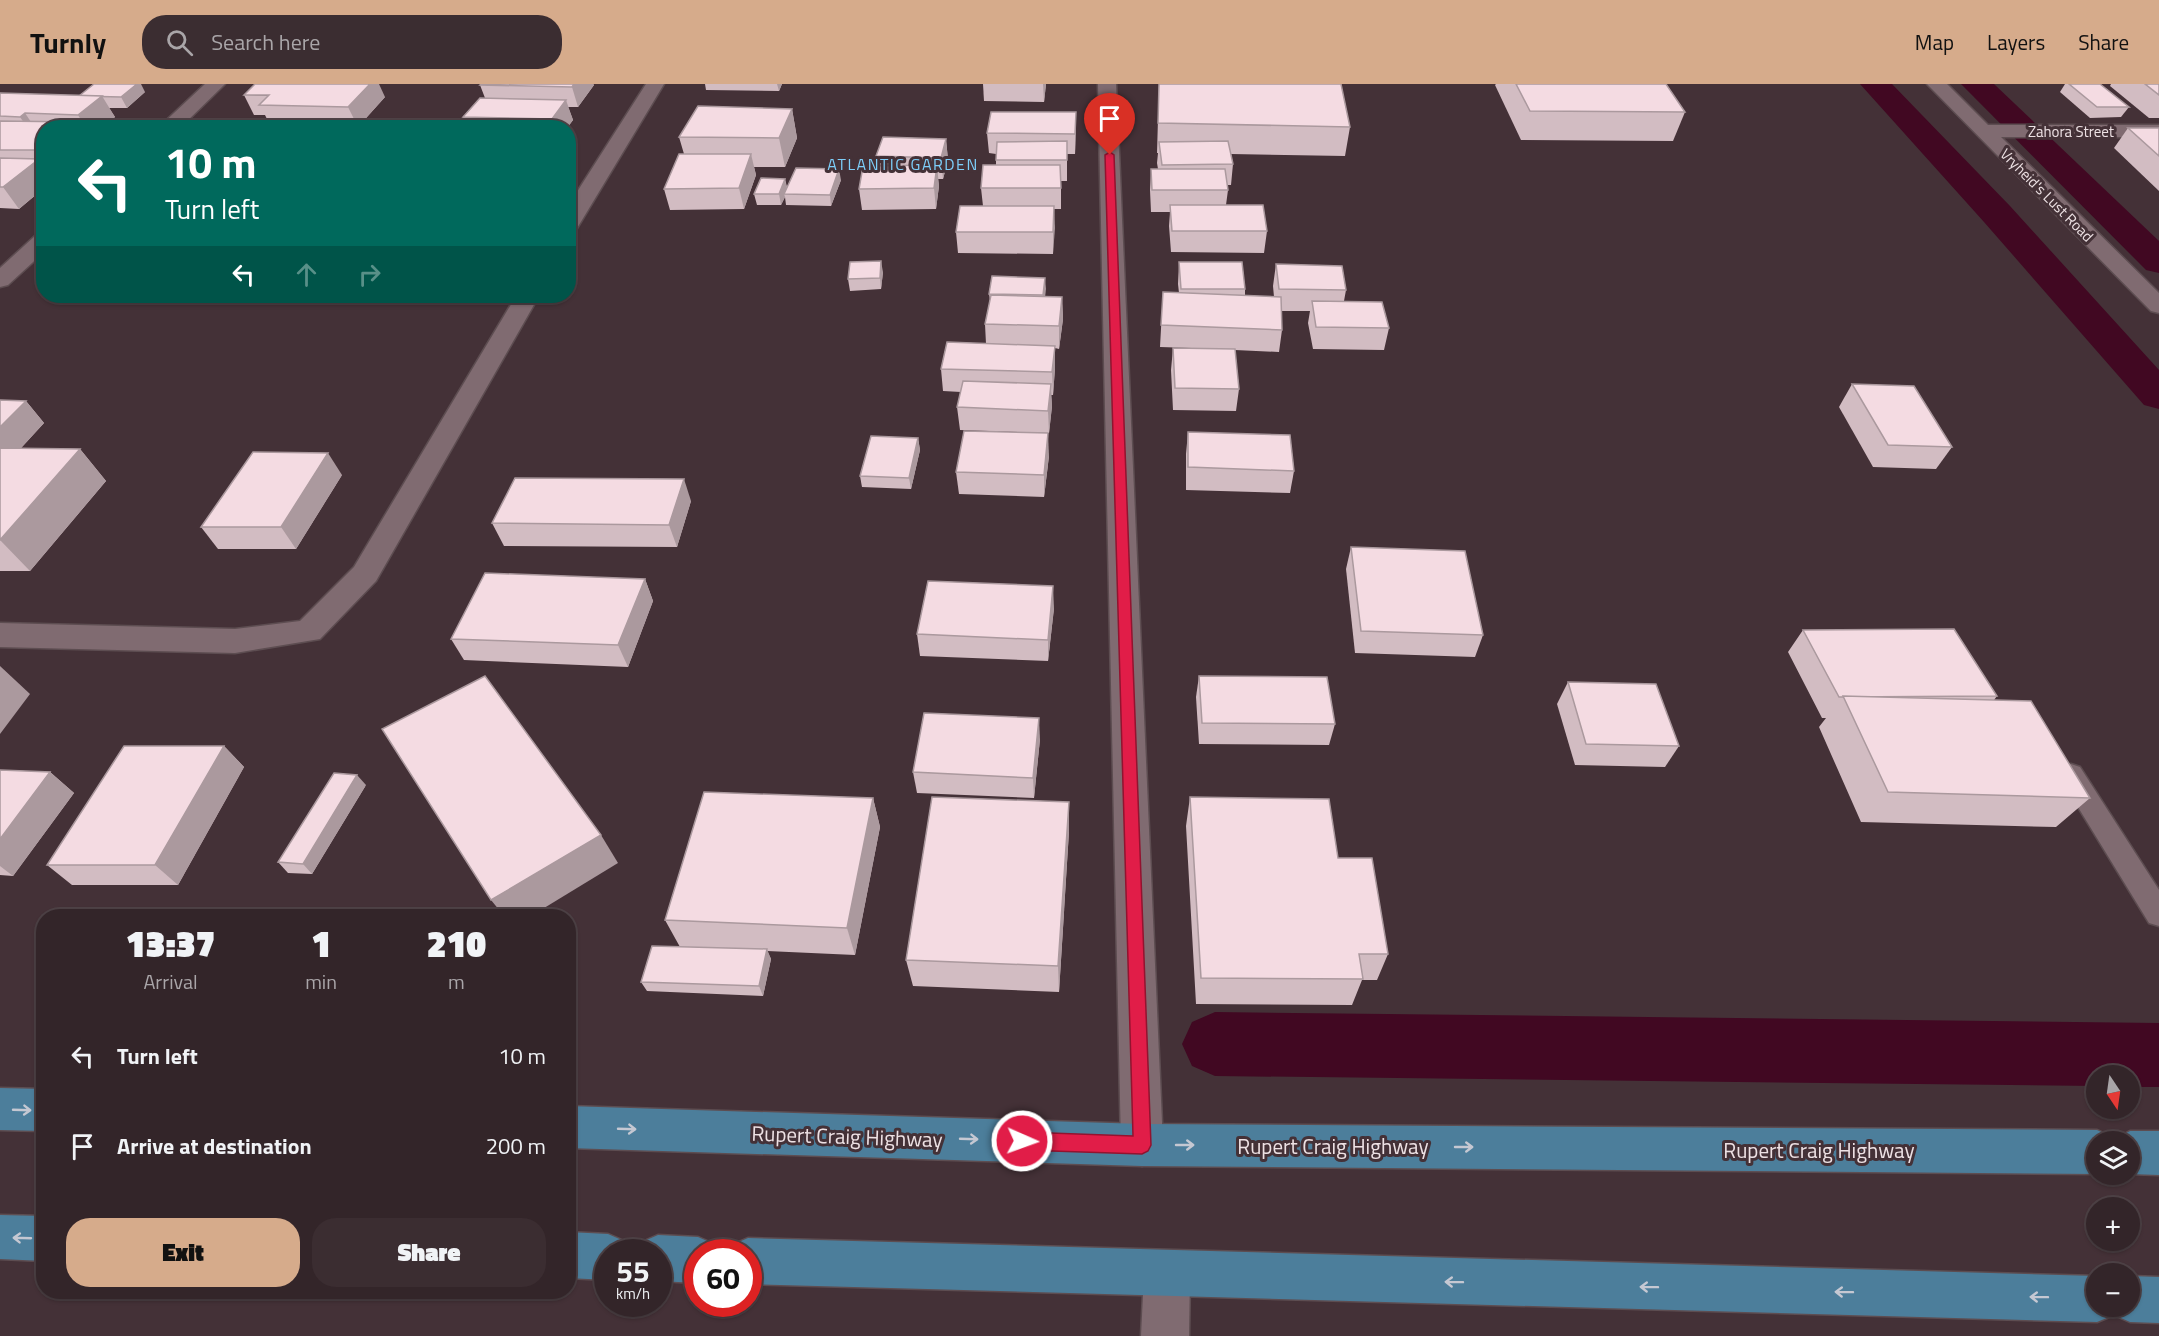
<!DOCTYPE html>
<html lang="en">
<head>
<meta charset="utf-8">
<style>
  :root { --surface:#332529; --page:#3b2d31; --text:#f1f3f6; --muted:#a9a5a8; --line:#4e4246; --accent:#d6ab8b }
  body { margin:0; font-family:"Titillium Web",sans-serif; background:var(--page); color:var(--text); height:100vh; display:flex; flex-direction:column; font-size:22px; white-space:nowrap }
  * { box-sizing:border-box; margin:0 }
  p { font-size:20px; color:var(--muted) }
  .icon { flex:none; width:33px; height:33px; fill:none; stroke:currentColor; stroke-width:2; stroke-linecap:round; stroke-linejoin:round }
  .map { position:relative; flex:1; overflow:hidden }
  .sheet { position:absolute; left:36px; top:825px; width:540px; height:390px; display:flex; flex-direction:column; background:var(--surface); border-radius:24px; box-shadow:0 2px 4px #0004,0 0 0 2px var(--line) }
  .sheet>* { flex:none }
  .hud { position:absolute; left:36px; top:36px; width:540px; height:183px; border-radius:24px; box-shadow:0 2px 4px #0004,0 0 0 2px var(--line); background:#00695c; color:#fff; overflow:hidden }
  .needle { width:39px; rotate:167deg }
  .tools { position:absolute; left:2086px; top:981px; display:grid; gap:12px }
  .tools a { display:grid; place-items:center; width:54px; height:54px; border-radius:50%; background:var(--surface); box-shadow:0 2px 4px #0004,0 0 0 2px var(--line); font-size:30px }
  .speed { position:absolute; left:594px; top:1155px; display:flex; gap:12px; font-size:30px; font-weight:700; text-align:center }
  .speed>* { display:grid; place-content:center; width:78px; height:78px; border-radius:50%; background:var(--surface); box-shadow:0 2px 4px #0004,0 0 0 2px var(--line); line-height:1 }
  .speed small { font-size:15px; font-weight:400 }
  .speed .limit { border:9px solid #d22; background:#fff; color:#111 }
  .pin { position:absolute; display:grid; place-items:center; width:51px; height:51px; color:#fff; margin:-62px -26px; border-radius:50% 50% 50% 0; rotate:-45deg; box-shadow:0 0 6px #0007 }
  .pin .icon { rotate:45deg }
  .me { position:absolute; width:66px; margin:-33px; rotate:92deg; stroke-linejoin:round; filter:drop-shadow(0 0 4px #0008) }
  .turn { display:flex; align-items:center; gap:21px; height:126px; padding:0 30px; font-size:27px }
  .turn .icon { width:78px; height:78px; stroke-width:2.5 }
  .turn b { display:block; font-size:42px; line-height:51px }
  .lanes { display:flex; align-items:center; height:57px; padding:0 30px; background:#0003; justify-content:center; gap:30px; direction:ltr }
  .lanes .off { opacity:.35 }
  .eta { display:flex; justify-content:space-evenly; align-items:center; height:102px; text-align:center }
  .eta b { font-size:36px; font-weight:800; line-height:42px }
  .button { display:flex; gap:12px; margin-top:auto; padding:12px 30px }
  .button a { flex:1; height:69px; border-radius:24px; background:var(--accent); color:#111; font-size:24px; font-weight:800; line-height:69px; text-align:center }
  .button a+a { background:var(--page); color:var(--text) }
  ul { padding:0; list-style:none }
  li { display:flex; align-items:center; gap:18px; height:90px; padding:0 30px }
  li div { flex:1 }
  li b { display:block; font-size:22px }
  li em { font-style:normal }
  header { display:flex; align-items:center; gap:36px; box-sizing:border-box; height:84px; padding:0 30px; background:var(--accent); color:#111 }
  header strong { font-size:28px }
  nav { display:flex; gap:33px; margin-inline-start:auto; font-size:21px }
  .search { width:420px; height:54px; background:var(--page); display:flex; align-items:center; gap:15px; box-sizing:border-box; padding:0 21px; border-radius:24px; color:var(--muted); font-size:22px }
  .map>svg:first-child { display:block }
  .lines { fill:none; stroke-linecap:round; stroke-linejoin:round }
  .canal { fill:#410822; fill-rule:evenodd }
  .lane-casing { stroke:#5d4d51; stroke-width:3 }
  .street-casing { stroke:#5d4d51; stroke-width:3 }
  .primary-casing { stroke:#5d4d51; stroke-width:3 }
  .lane { fill:#806b71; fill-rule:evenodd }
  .street { fill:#806b71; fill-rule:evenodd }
  .primary { fill:#4c7e9b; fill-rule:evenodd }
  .wall { fill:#d2bcc2 }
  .shaded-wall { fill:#ab999e }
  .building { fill:#f4dbe2; stroke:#ab999e; stroke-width:1.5 }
  .oneway { stroke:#c5c8d2 }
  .route { fill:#e11d48; stroke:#92132f; stroke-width:1.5 }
  .labels { text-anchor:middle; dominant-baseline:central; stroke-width:6; stroke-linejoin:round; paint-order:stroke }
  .far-street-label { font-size:15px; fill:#ede1e4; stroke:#443137 }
  .far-neighbourhood-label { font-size:16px; letter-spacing:1.5px; fill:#7dcef9; stroke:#443137 }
  .near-street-label { font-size:21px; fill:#ede1e4; stroke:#443137 }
</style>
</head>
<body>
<header>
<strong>Turnly</strong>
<div class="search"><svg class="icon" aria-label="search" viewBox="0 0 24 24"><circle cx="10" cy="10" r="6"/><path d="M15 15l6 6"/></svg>Search here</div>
<nav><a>Map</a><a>Layers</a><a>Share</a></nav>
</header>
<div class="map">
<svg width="2159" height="1252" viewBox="0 0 2159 1252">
  <rect width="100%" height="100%" fill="#443137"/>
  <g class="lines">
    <g class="canal">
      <polygon points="1860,0 1892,0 2010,122 2159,286 2159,325 2144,321 1984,138"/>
      <polygon points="1961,0 1994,0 2159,157 2159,189 2146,186"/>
      <polygon points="1215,928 2159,939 2159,1003 2130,1003 2130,992 2097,992 2097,1002 1215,992 1192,982 1182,960 1192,938"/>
    </g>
    <g class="lane-casing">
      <polygon id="lane" points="2071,680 2080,683 2159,806 2159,842 2149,839 2062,697 2058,690 2062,683"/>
    </g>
    <g class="street-casing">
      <g id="street">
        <polygon points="205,0 225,0 180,44 158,44"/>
        <polygon points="646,0 664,0 579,141 576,146 568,147 568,122"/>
        <polygon points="1098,0 1116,0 1163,1061 1157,1076 1142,1082 1127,1076 1121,1061"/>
        <polygon points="1927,0 1947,0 1988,41 2159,41 2159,53 2001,53 2159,209 2159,229 2151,227"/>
        <polygon points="44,149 44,168 8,201 0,203 0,184 36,151"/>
        <polygon points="516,212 539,212 376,497 320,555 235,569 0,563 0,539 235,545 300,537 354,483"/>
        <polygon points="1167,1168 1183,1175 1190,1191 1189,1252 1141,1252 1144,1191 1151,1175"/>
      </g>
    </g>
    <g class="primary-casing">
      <g id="primary">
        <polygon points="0,1004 44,1005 44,1047 0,1046"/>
        <polygon points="568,1022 1142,1040 2097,1046 2112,1053 2114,1056 2130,1047 2159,1047 2159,1091 2130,1090 2130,1058 2097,1058 2097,1090 1142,1082 568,1064"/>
        <polygon points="0,1131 44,1132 44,1177 0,1175"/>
        <polygon points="568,1148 608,1150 624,1157 629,1168 608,1168 608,1196 568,1194"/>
        <polygon points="658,1151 698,1153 714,1160 718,1168 698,1168 698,1199 658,1197 658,1168 638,1168 642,1158"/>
        <polygon points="748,1154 2097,1192 2097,1222 2130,1222 2130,1192 2159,1193 2159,1239 2130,1238 2114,1231 2097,1238 748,1200 748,1168 729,1168 732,1161"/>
      </g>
    </g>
    <use href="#lane" class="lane"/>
    <use href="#street" class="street"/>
    <use href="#primary" class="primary"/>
  </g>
  <g class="wall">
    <polygon points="481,0 593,0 594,1 578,23 568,23 573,36 567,44 467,44 463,33 485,14 480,1"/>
    <polygon points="705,0 782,0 779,7 706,6"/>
    <polygon points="983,0 1046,0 1044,18 984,17"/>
    <polygon points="1159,0 1350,43 1345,72 1231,70 1233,80 1231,101 1227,101 1228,106 1226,121 1267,147 1264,169 1171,168 1169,142 1170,128 1151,128 1150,106 1151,85 1158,85 1157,79 1158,69 1157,69"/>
    <polygon points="1496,0 1666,0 1685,28 1673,57 1521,56 1495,1"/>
    <polygon points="2065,0 2100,0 2129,23 2121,33 2090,34 2060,8"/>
    <polygon points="2111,0 2159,0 2159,34 2149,34 2110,2"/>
    <polygon points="145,8 127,24 109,24 115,33 101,44 44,44 44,104 19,125 0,124 0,9 79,12"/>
    <polygon points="244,11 385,13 358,43 270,41 265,31 254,31"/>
    <polygon points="792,25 797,54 785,83 754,83 756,91 744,125 670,126 664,105 684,70 679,53"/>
    <polygon points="1076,28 1075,70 1067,70 1067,97 1061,97 1061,125 1054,125 1053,170 958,169 956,148 983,122 981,104 996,81 996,70 989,69 987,49"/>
    <polygon points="2128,44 2159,44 2159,107 2114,64"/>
    <polygon points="946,55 948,76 943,95 938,95 939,102 936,125 862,126 859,105 877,82 876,72"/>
    <polygon points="785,95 787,103 841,96 831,122 786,121 785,113 781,121 757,121 754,110"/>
    <polygon points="1179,178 1245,205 1245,212 1274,213 1273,202 1276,180 1346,206 1344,217 1389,244 1384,266 1313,265 1308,239 1310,227 1281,227 1282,246 1279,268 1235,266 1239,305 1236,327 1173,326 1171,286 1173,264 1191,264 1160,263 1163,208 1179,209 1178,200"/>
    <polygon points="883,188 881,205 850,207 848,195"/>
    <polygon points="1045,194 1045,213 1062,213 1063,235 1059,265 1055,264 1055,284 1053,311 1051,311 1052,322 1049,349 960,346 957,323 961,308 943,307 941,285 986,260 985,240 990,216 989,210"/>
    <polygon points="1852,300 1952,363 1936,385 1873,383 1839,323"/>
    <polygon points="0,316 26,317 44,339 21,364 80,365 106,397 30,487 0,487"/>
    <polygon points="1188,348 1294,387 1290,409 1186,406 1186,370"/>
    <polygon points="918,354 920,366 911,405 862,403 860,392"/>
    <polygon points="1049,372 1044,413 959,410 956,388"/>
    <polygon points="342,391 296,465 218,465 201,443"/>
    <polygon points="691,417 677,463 504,462 492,439"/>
    <polygon points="1351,463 1483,551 1475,573 1355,569 1346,485"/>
    <polygon points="645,495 653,517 628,583 464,576 451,555"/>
    <polygon points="1054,524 1048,577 920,572 917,550"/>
    <polygon points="1803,546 1997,612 1994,616 2090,714 2056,743 1861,738 1819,643 1826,634 1822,634 1788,568"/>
    <polygon points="1199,592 1335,640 1329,661 1199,660 1196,613"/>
    <polygon points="1568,598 1679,662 1665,683 1575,681 1557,620"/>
    <polygon points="1040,655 1034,714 917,709 913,688"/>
    <polygon points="224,662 244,683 178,801 72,801 47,781"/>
    <polygon points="0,686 50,688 74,709 13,792 0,791"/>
    <polygon points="366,701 312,790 288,789 278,778"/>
    <polygon points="1190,713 1338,774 1388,870 1377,896 1362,896 1352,921 1196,920 1186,742"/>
    <polygon points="873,714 880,743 855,871 767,867 771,875 763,912 647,907 641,898 680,863 665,836"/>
    <polygon points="1069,747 1059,908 913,902 906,876"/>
  </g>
  <g class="shaded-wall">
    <polygon points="137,0 141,0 145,8 127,24 121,13"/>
    <polygon points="370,0 379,0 385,13 358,43 348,23"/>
    <polygon points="574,0 593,0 594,1 578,23 572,3"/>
    <polygon points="777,0 782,0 779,7"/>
    <polygon points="1043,0 1046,0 1044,18"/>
    <polygon points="102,12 115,33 101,44 86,44 78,31"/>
    <polygon points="566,16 573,36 567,44 554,44 552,35"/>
    <polygon points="792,25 797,54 785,83 779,54"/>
    <polygon points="1076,28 1076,49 1075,70 1075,50"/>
    <polygon points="25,29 39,50 34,53 20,33"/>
    <polygon points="79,38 82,44 72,44"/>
    <polygon points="946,55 948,76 943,95 941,74"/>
    <polygon points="751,70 756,91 744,125 739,104"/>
    <polygon points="39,75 44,81 44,104 19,125 3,103"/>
    <polygon points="937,81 939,102 936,125 934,104"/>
    <polygon points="839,85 841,96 831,122 830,111"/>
    <polygon points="785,95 787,106 784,110 785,113 781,121 779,110"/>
    <polygon points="1054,122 1055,144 1053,170 1053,148"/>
    <polygon points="881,177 883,188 881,205 880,194"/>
    <polygon points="1045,194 1046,205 1044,223 1043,211"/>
    <polygon points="1062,213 1063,235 1059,265 1059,242"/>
    <polygon points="1055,262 1055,284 1053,311 1052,288"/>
    <polygon points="1051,300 1052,322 1049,349 1048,327"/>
    <polygon points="26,317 44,339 1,386 0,384 0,343"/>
    <polygon points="1048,349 1049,372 1044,413 1044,391"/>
    <polygon points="918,354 920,366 911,405 909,394"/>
    <polygon points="80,365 106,397 30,487 0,456"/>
    <polygon points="328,369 342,391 296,465 281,443"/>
    <polygon points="684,395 691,417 677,463 669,441"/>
    <polygon points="645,495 653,517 628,583 618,561"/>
    <polygon points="1053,502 1054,524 1048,577 1048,556"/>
    <polygon points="0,582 30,610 0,650"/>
    <polygon points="1039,634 1040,655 1034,714 1033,694"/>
    <polygon points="224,662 244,683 178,801 155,781"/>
    <polygon points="50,688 74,709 13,792 0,782 0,755"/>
    <polygon points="357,691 366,701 312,790 303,780"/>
    <polygon points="873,714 880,743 855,871 847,844"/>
    <polygon points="1069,718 1069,747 1059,908 1058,882"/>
    <polygon points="601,751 618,779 531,832 504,832 491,816"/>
    <polygon points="767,865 771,875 763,912 759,902"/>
  </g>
  <g class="building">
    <polygon points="94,0 137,0 121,13 79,12"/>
    <polygon points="255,0 370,0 348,23 259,21 269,11 244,11"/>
    <polygon points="481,0 574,0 572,3 480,1"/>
    <polygon points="1159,0 1341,0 1350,43 1158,39"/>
    <polygon points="1516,0 1666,0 1685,28 1530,27"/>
    <polygon points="2069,0 2100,0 2129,23 2097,23"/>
    <polygon points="2145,0 2159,0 2159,11"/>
    <polygon points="0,9 102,12 78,31 25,29 20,33 0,32"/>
    <polygon points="480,14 566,16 552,35 463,33"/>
    <polygon points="698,22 792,25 779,54 679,53"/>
    <polygon points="991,28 1076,28 1075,50 987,49"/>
    <polygon points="0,37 79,38 72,44 44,44 44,66 0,66"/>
    <polygon points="2128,44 2159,44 2159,72"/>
    <polygon points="883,53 946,55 941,74 876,72"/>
    <polygon points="1067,57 1067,76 996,76 997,58"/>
    <polygon points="1228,57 1233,80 1162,81 1159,58"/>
    <polygon points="679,70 751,70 739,104 664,105"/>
    <polygon points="0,74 39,75 3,103 0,103"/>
    <polygon points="937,81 934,104 859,105 863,82"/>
    <polygon points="983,81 1060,81 1061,104 981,104"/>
    <polygon points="796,84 839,85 830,111 784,110"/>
    <polygon points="1151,85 1225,85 1228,106 1152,106"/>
    <polygon points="761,94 785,95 779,110 754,110"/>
    <polygon points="1170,121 1263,121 1267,147 1172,147"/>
    <polygon points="960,122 1054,122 1053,148 956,148"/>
    <polygon points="881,177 880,194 848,195 850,178"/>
    <polygon points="1179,178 1242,178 1245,205 1181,205"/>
    <polygon points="1276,180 1342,182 1346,206 1279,205"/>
    <polygon points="992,192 1045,194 1043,211 989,210"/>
    <polygon points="1163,208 1281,213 1282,246 1161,241"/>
    <polygon points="991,211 1062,213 1059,242 985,240"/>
    <polygon points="1312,217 1382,218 1389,244 1316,243"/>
    <polygon points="947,258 1055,262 1052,288 941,285"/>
    <polygon points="1173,264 1235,265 1239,305 1175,304"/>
    <polygon points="963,297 1051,300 1048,327 957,323"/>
    <polygon points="1852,300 1914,302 1952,363 1888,361"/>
    <polygon points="0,316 26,317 0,343"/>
    <polygon points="964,347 1048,349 1044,391 956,388"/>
    <polygon points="1188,348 1290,351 1294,387 1188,383"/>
    <polygon points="871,352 918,354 909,394 860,392"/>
    <polygon points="0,364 80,365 0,456"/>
    <polygon points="253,368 328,369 281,443 201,443"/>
    <polygon points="515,394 684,395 669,441 492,439"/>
    <polygon points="1351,463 1465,467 1483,551 1361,547"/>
    <polygon points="485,489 645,495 618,561 451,555"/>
    <polygon points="928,497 1053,502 1048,556 917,550"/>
    <polygon points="1954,545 1997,612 1839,613 1803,546"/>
    <polygon points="485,592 601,751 491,816 382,645"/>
    <polygon points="1199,592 1327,593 1335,640 1202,639"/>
    <polygon points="1568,598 1656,600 1679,662 1586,660"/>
    <polygon points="1843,612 2031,617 2090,714 1888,708"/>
    <polygon points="924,629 1039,634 1033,694 913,688"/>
    <polygon points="124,662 224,662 155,781 47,781"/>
    <polygon points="0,686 50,688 0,755"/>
    <polygon points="334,689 357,691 303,780 278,778"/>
    <polygon points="704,708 873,714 847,844 665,836"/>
    <polygon points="932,713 1069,718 1058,882 906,876"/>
    <polygon points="1190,713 1329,715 1338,774 1372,774 1388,870 1359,870 1363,895 1201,894"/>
    <polygon points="652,862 767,865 759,902 641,898"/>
  </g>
  <defs><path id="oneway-shaft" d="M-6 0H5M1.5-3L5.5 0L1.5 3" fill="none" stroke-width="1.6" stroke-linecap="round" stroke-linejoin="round" transform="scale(1.5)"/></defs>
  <g class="oneway">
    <use href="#oneway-shaft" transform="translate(22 1026) rotate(2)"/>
    <use href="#oneway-shaft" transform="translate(627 1045) rotate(2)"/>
    <use href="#oneway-shaft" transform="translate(969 1055) rotate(2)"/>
    <use href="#oneway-shaft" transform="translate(1185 1061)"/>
    <use href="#oneway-shaft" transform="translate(1464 1063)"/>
    <use href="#oneway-shaft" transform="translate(22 1154) rotate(-178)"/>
    <use href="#oneway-shaft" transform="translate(1454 1198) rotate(-179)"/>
    <use href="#oneway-shaft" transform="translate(1649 1203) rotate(-179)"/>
    <use href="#oneway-shaft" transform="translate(1844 1208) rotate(-179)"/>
    <use href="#oneway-shaft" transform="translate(2039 1213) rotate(-179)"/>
  </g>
  <polygon class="route" points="1110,68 1114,71 1151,1061 1148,1067 1142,1070 1022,1066 1016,1063 1014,1057 1016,1051 1022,1048 1133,1052 1105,71"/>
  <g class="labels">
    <g class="far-street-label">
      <text x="2071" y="47">Zahora Street</text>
      <text transform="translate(2047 111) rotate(45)">Vryheid's Lust Road</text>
    </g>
    <g class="far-neighbourhood-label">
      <text x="903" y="80">ATLANTIC GARDEN</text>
    </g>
    <g class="near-street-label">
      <text transform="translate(847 1052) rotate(2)">Rupert Craig Highway</text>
      <text x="1333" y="1062">Rupert Craig Highway</text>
      <text x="1819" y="1066">Rupert Craig Highway</text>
    </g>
  </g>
</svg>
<div class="tools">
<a><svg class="needle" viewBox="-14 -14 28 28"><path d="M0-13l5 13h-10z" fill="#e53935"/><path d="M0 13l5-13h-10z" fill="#a9a5a8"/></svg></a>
<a><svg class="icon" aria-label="layers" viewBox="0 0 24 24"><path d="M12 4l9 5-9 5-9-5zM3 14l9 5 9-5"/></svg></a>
<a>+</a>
<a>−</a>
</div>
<div class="speed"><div>55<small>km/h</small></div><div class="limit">60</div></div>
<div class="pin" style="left:1110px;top:71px;background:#d93025"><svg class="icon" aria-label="arrive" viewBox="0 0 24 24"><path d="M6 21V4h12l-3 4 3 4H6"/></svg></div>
<svg class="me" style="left:1022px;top:1057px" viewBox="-20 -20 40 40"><circle r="17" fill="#e11d48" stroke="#fff" stroke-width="3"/><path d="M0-11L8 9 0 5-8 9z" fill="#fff"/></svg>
<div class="hud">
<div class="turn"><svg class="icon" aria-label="left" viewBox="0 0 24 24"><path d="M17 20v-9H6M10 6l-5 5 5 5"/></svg><div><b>10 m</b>Turn left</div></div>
<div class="lanes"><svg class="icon" aria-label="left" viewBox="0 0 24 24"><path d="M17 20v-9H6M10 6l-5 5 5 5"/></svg><svg class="icon off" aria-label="ahead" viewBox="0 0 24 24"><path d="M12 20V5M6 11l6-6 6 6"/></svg><svg class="icon off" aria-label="right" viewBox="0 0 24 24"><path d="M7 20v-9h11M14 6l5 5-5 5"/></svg></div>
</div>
<section class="sheet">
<div class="eta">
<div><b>13:37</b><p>Arrival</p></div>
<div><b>1</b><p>min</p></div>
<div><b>210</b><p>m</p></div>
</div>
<ul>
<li><svg class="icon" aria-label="left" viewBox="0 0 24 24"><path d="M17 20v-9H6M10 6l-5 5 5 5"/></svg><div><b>Turn left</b></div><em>10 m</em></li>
<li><svg class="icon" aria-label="arrive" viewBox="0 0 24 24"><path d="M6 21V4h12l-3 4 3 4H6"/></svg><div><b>Arrive at destination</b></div><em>200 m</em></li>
</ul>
<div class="button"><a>Exit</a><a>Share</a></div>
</section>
</div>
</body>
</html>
